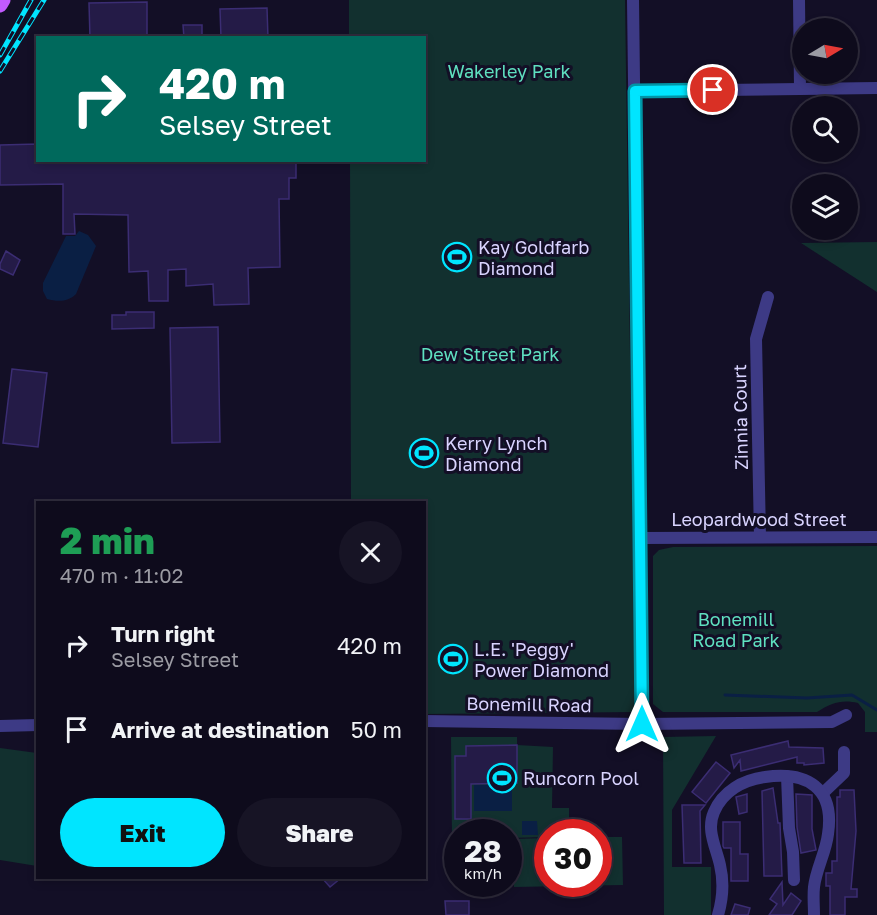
<!DOCTYPE html>
<html lang="en">
<head>
<meta charset="utf-8">
<style>
  :root { --surface:#0e0b1c; --page:#171425; --text:#f1f3f6; --muted:#9b9ba3; --line:#2e2b3b; --accent:#00e5ff }
  body { margin:0; font-family:"Golos Text",sans-serif; background:var(--page); color:var(--text); height:100vh; display:flex; flex-direction:column; font-size:22px; white-space:nowrap }
  * { box-sizing:border-box; margin:0 }
  p { font-size:20px; color:var(--muted) }
  .icon { flex:none; width:33px; height:33px; fill:none; stroke:currentColor; stroke-width:2; stroke-linecap:round; stroke-linejoin:round }
  .map { position:relative; flex:1; overflow:hidden }
  .details { position:absolute; left:36px; top:501px; width:390px; height:378px; display:flex; flex-direction:column; background:var(--surface); border-radius:0px; box-shadow:0 3px 9px #0003,0 0 0 2px var(--line) }
  .details>* { flex:none }
  .top-card { position:absolute; left:36px; top:36px; width:390px; height:126px; border-radius:0px; box-shadow:0 3px 9px #0003,0 0 0 2px var(--line); background:#00695c; color:#fff; overflow:hidden }
  .needle { width:39px; rotate:80deg }
  .controls { position:absolute; left:792px; top:18px; display:grid; gap:12px }
  .controls a { display:grid; place-items:center; width:66px; height:66px; border-radius:50%; background:var(--surface); box-shadow:0 3px 9px #0003,0 0 0 2px var(--line); font-size:30px }
  .speed { position:absolute; left:444px; top:819px; display:flex; gap:12px; font-size:30px; font-weight:700; text-align:center }
  .speed>* { display:grid; place-content:center; width:78px; height:78px; border-radius:50%; background:var(--surface); box-shadow:0 3px 9px #0003,0 0 0 2px var(--line); line-height:1 }
  .speed small { font-size:15px; font-weight:400 }
  .speed .limit { border:9px solid #d22; background:#fff; color:#111 }
  .pin { position:absolute; display:grid; place-items:center; width:51px; height:51px; color:#fff; margin:-26px; border:3px solid #fff; border-radius:50%; box-shadow:0 2px 6px #0007 }
  .me { position:absolute; width:66px; margin:-33px; rotate:0deg; stroke-linejoin:round; filter:drop-shadow(0 0 4px #0008) }
  .turn { display:flex; align-items:center; gap:21px; height:126px; padding:0 24px; font-size:27px }
  .turn .icon { width:78px; height:78px; stroke-width:2.5 }
  .turn b { display:block; font-size:42px; line-height:51px }
  .round { display:grid; place-items:center; flex:none; width:63px; height:63px; border-radius:32px; background:var(--page) }
  .head { display:flex; align-items:center; justify-content:space-between; height:102px; padding:0 24px }
  h1 { font-size:36px; font-weight:800; line-height:45px; color:#1e9e55 }
  .action { display:flex; gap:12px; margin-top:auto; padding:12px 24px }
  .action a { flex:1; height:69px; border-radius:36px; background:var(--accent); color:#111; font-size:24px; font-weight:800; line-height:69px; text-align:center }
  .action a+a { background:var(--page); color:var(--text) }
  ul { padding:0; list-style:none }
  li { display:flex; align-items:center; gap:18px; height:84px; padding:0 24px }
  li div { flex:1 }
  li b { display:block; font-size:22px }
  li em { font-style:normal }
  .map>svg:first-child { display:block }
  .green { fill:#12302f }
  .water { fill:#0a1f44 }
  .lines { fill:none; stroke-linecap:round; stroke-linejoin:round }
  .stream { stroke:#0a1f44; stroke-width:3 }
  .building { fill:#241b47; stroke:#3b2d73; stroke-width:1.5 }
  .minor { stroke:#3d3a85; stroke-width:12 }
  .major { stroke:#c25bff; stroke-width:15 }
  .rail-casing { stroke:#00e5ff; stroke-width:5 }
  .rail { stroke:#130f26; stroke-width:3; stroke-dasharray:9; stroke-linecap:butt }
  .route-casing { stroke:#0095a6; stroke-width:15 }
  .route { stroke:#00e5ff; stroke-width:10 }
  .labels { text-anchor:middle; dominant-baseline:central; stroke-width:6; stroke-linejoin:round; paint-order:stroke }
  .park-label { font-size:18px; fill:#5fe0c0; stroke:#130f26 }
  .poi-label { font-size:18px; fill:#d9d4ff; stroke:#130f26; text-anchor:start }
  .street-label { font-size:18px; fill:#d9d4ff; stroke:#130f26 }
</style>
</head>
<body>
<div class="map">
<svg width="877" height="915" viewBox="0 0 877 915">
  <rect width="100%" height="100%" fill="#130f26"/>
  <g class="green">
    <polygon points="349,0 625,0 635,712 425,714 424,502 351,502 350,161 424,160 424,38 349,37"/>
    <polygon points="877,242 877,292 801,243"/>
    <path d="M 877,546 L 877,732 L 865,732 L 865,712 L 858,703 C 842,699 831,703 817,712 L 663,712 L 653,704 L 653,556 L 659,550 L 673,547 Z"/>
    <polygon points="716,736 672,810 672,867 711,867 711,915 664,915 663,737"/>
    <polygon points="451,737 517,737 517,745 553,747 552,808 569,808 569,832 548,832 547,837 509,838 508,832 458,832 457,839 452,839"/>
    <polygon points="0,748 37,753 37,866 0,860"/>
    <polygon points="599,837 622,837 623,885 514,887 513,839 547,838 548,884 598,884"/>
  </g>
  <g class="water">
    <path d="M 79,231 L 88,235 L 96,246 L 76,294 C 68,302 58,302 47,299 L 43,291 L 43,283 L 66,236 L 75,236 Z"/>
    <rect x="474" y="785" width="38" height="26"/>
    <polygon points="522,821 537,821 538,835 522,835"/>
  </g>
  <g class="lines">
    <polyline class="stream" points="725,695 807,698 852,695 877,710"/>
  </g>
  <g class="building">
    <polygon points="147,2 147,38 90,38 89,3"/>
    <polygon points="267,8 268,38 221,38 220,9"/>
    <polygon points="183,25 202,25 202,38 184,38"/>
    <polygon points="38,144 38,160 296,160 296,178 289,178 289,199 279,199 280,267 248,268 249,304 214,305 213,284 186,286 186,269 168,270 168,301 149,301 148,271 129,272 128,215 74,214 75,234 63,234 63,184 0,185 0,145"/>
    <polygon points="6,251 20,260 13,275 0,269 0,264"/>
    <polygon points="126,312 154,312 154,328 112,329 112,315 126,315"/>
    <polygon points="218,327 220,442 172,443 170,328"/>
    <polygon points="12,369 47,373 38,447 3,443"/>
    <polygon points="788,741 789,747 823,748 824,763 804,765 804,763 797,763 797,757 741,771 740,760 734,768 731,755"/>
    <polygon points="517,745 517,783 471,784 471,819 455,819 455,756 466,756 466,746"/>
    <polygon points="716,762 730,773 706,803 692,792"/>
    <polygon points="773,788 778,823 780,823 782,876 764,876 762,791"/>
    <polygon points="840,790 854,790 856,831 851,889 857,889 857,897 845,897 845,915 830,915 830,886 826,886 826,873 832,873 832,861 837,861 837,797 840,797"/>
    <polygon points="747,794 747,812 739,814 736,797"/>
    <polygon points="796,794 812,795 812,829 816,850 801,853 797,827"/>
    <polygon points="682,805 705,805 700,811 701,863 684,863"/>
    <polygon points="723,822 740,822 740,854 748,854 748,881 731,881 731,848 724,848 723,846"/>
    <polygon points="322,878 341,878 330,887"/>
    <polygon points="782,882 783,905 791,893 801,901 792,915 769,915 777,904 770,899"/>
    <polygon points="445,901 469,901 469,915 446,915"/>
    <polygon points="735,904 750,908 748,915 731,915"/>
  </g>
  <g class="lines">
    <g class="minor">
      <polyline points="633,0 642,724"/>
      <polyline points="799,0 800,89"/>
      <polyline points="635,91 877,88"/>
      <polyline points="760,537 756,339 768,297"/>
      <polyline points="641,538 877,537"/>
      <polyline points="424,721 642,724 832,722 846,715"/>
      <polyline points="0,726 38,725"/>
      <polyline points="787,776 789,828 793,852 794,880"/>
      <polyline points="823,793 844,773 844,752"/>
      <path d="M 718,915 C 723,898 724,882 720,865 C 716,847 706,830 714,812 C 723,791 743,780 765,777 C 807,771 835,788 828,834 C 826,852 816,869 814,887 C 813,896 814,906 814,915"/>
    </g>
    <polyline class="major" points="0,5 3,0"/>
    <g class="rail-casing">
      <g id="rail">
        <polyline points="0,55 31,0"/>
        <polyline points="0,71 44,0"/>
      </g>
    </g>
    <use href="#rail" class="rail"/>
  </g>
  <g class="lines">
    <g class="route-casing">
      <polyline id="route" points="642,724 635,91 713,90"/>
    </g>
    <use href="#route" class="route"/>
  </g>
  <defs>
    <g id="stadium-ring" transform="scale(1.5)"><circle r="9.5" fill="#130f26" stroke="#00e5ff" stroke-width="1.5"/><path d="M0-5a6.5 5 0 1 0 0 10a6.5 5 0 1 0 0-10ZM-3.5-1.8h7v3.6h-7Z" fill="#00e5ff"/></g>
  </defs>
  <g fill-rule="evenodd">
    <use href="#stadium-ring" x="457" y="257"/>
    <use href="#stadium-ring" x="424" y="453"/>
    <use href="#stadium-ring" x="453" y="659"/>
    <use href="#stadium-ring" x="502" y="778"/>
  </g>
  <g class="labels">
    <g class="park-label">
      <text x="509" y="71">Wakerley Park</text>
      <text x="490" y="354">Dew Street Park</text>
      <text x="736" y="619">Bonemill<tspan x="736" dy="21">Road Park</tspan></text>
    </g>
    <g class="poi-label">
      <text x="478" y="247">Kay Goldfarb<tspan x="478" dy="21">Diamond</tspan></text>
      <text x="445" y="443">Kerry Lynch<tspan x="445" dy="21">Diamond</tspan></text>
      <text x="474" y="649">L.E. 'Peggy'<tspan x="474" dy="21">Power Diamond</tspan></text>
      <text x="523" y="778">Runcorn Pool</text>
    </g>
    <g class="street-label">
      <text transform="translate(740 417) rotate(-91)">Zinnia Court</text>
      <text x="759" y="519">Leopardwood Street</text>
      <text transform="translate(529 704) rotate(1)">Bonemill Road</text>
    </g>
  </g>
</svg>
<div class="controls">
<a><svg class="needle" viewBox="-14 -14 28 28"><path d="M0-13l5 13h-10z" fill="#e53935"/><path d="M0 13l5-13h-10z" fill="#9b9ba3"/></svg></a>
<a><svg class="icon" aria-label="search" viewBox="0 0 24 24"><circle cx="10" cy="10" r="6"/><path d="M15 15l6 6"/></svg></a>
<a><svg class="icon" aria-label="layers" viewBox="0 0 24 24"><path d="M12 4l9 5-9 5-9-5zM3 14l9 5 9-5"/></svg></a>
</div>
<div class="speed"><div>28<small>km/h</small></div><div class="limit">30</div></div>
<div class="pin" style="left:713px;top:90px;background:#d93025"><svg class="icon" aria-label="arrive" viewBox="0 0 24 24"><path d="M6 21V4h12l-3 4 3 4H6"/></svg></div>
<svg class="me" style="left:642px;top:724px" viewBox="-20 -20 40 40"><path d="M0-17L14 15 0 8-14 15z" fill="#00e5ff" stroke="#fff" stroke-width="4"/></svg>
<div class="top-card">
<div class="turn"><svg class="icon" aria-label="right" viewBox="0 0 24 24"><path d="M7 20v-9h11M14 6l5 5-5 5"/></svg><div><b>420 m</b>Selsey Street</div></div>
</div>
<section class="details">
<div class="head"><div><h1>2 min</h1><p>470 m · 11:02</p></div><a class="round"><svg class="icon" aria-label="close" viewBox="0 0 24 24"><path d="M6 6l12 12M18 6L6 18"/></svg></a></div>
<ul>
<li><svg class="icon" aria-label="right" viewBox="0 0 24 24"><path d="M7 20v-9h11M14 6l5 5-5 5"/></svg><div><b>Turn right</b><p>Selsey Street</p></div><em>420 m</em></li>
<li><svg class="icon" aria-label="arrive" viewBox="0 0 24 24"><path d="M6 21V4h12l-3 4 3 4H6"/></svg><div><b>Arrive at destination</b></div><em>50 m</em></li>
</ul>
<div class="action"><a>Exit</a><a>Share</a></div>
</section>
</div>
</body>
</html>
